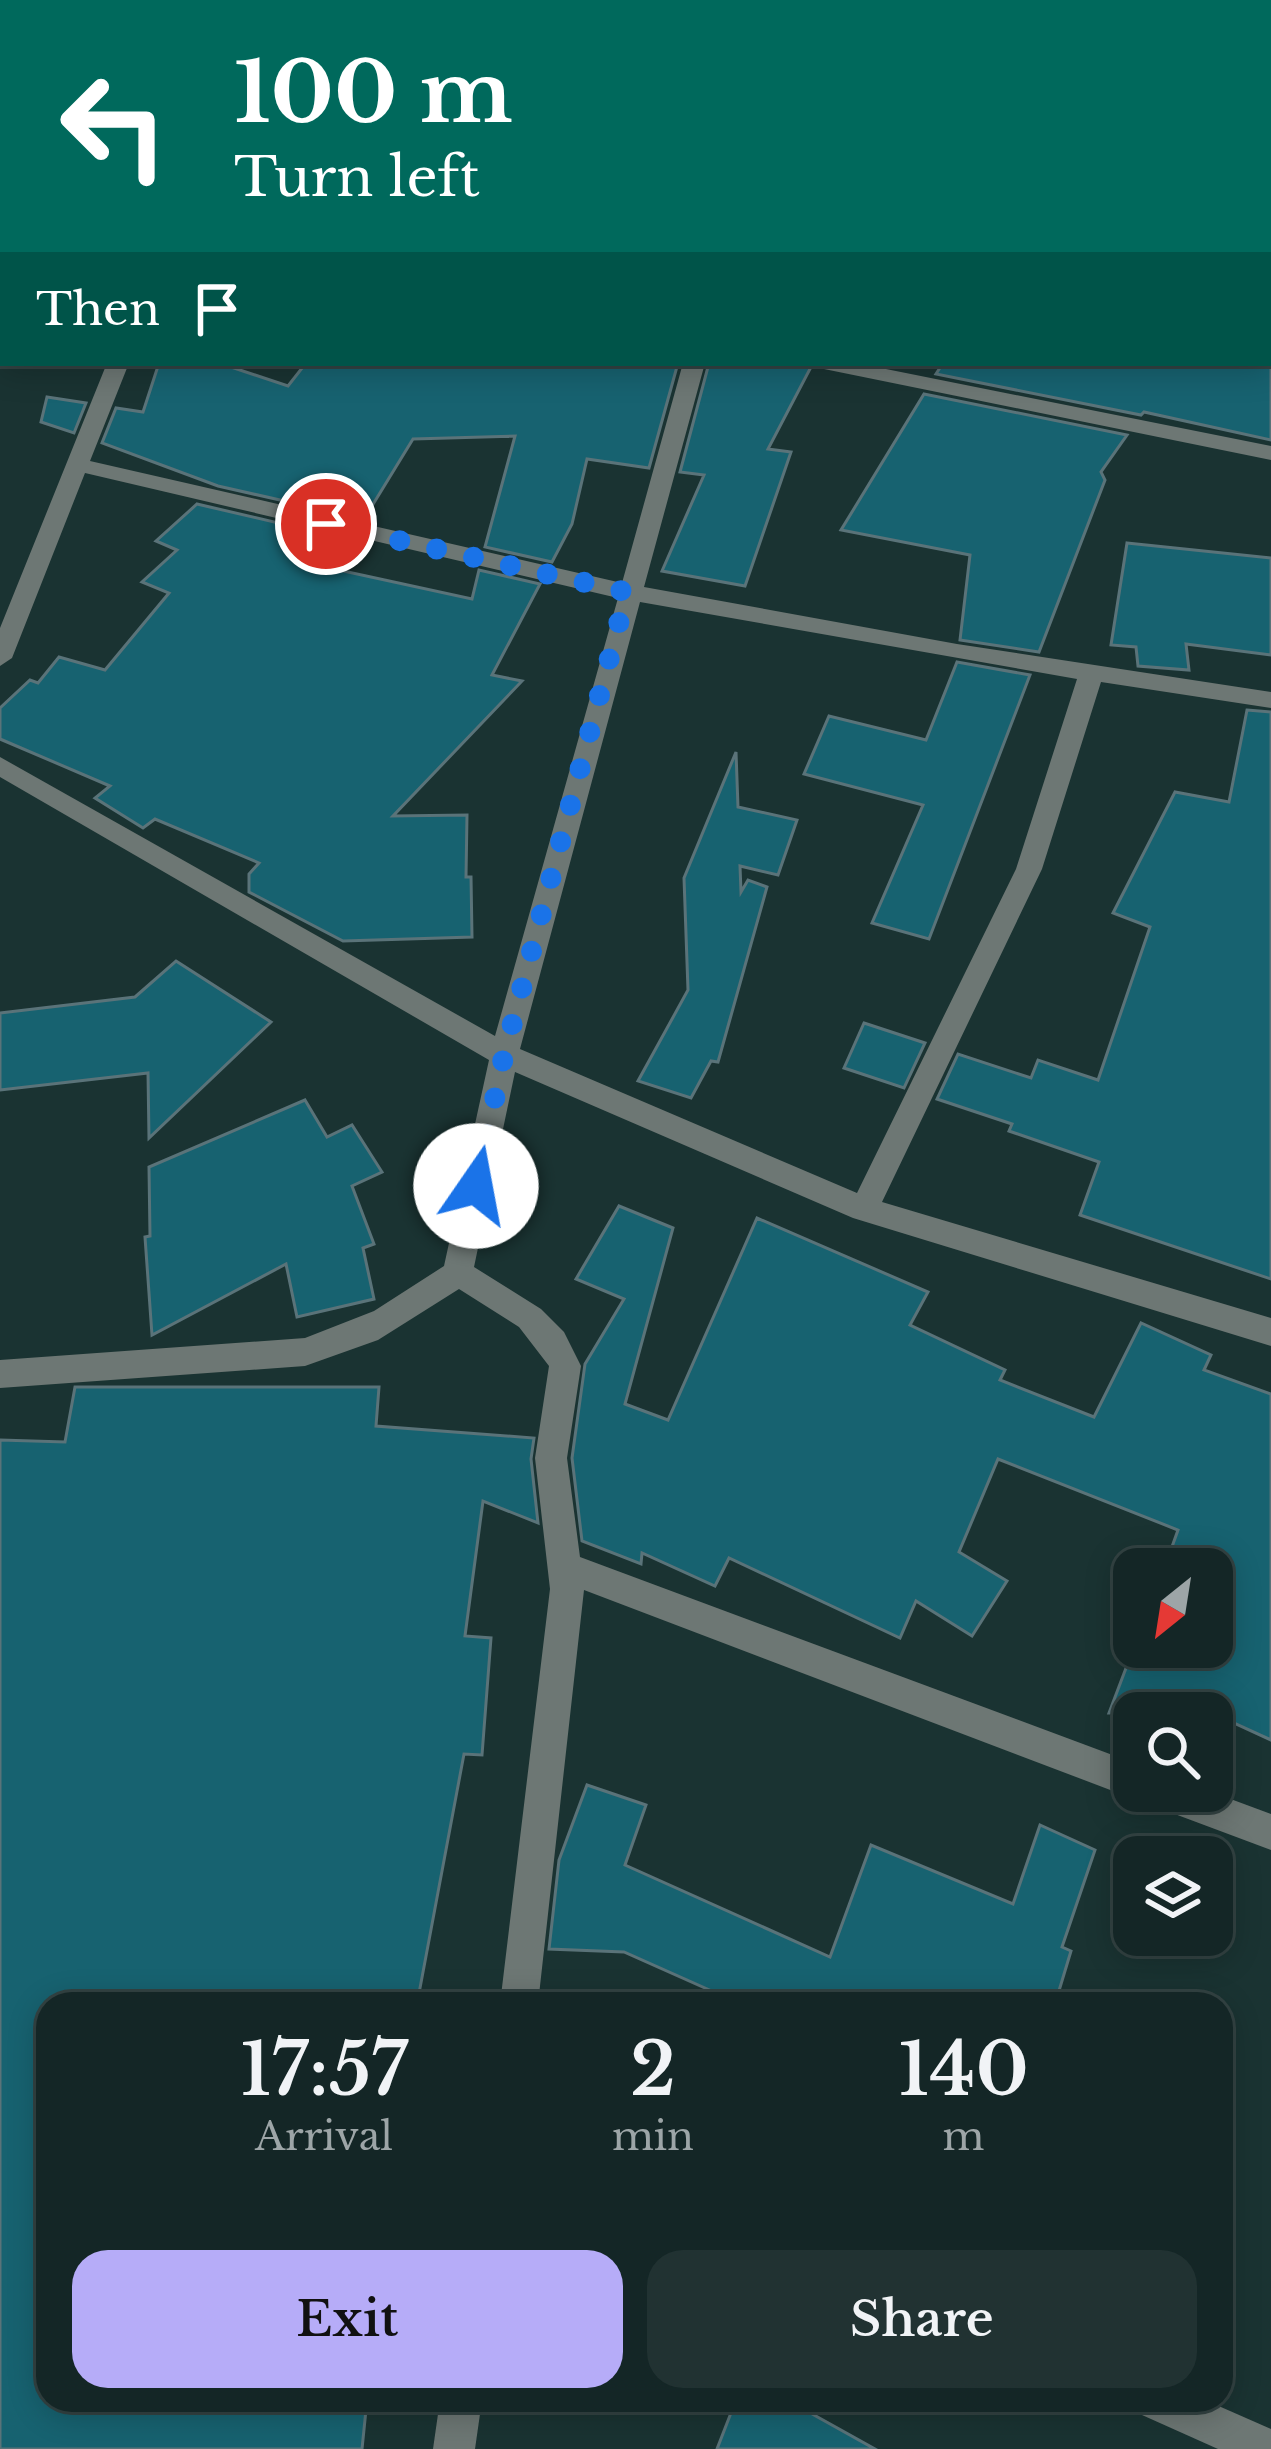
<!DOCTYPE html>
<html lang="en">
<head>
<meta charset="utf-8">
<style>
  :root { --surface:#142626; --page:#213232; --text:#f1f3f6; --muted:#9da5a7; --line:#334343; --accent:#b6acf8 }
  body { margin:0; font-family:"Libre Baskerville",serif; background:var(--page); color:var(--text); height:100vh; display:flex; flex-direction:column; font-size:45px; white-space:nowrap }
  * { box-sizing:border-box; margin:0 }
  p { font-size:39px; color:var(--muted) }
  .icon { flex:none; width:66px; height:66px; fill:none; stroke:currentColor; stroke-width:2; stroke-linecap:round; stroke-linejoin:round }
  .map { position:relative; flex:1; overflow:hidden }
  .panel { position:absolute; left:36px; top:1992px; width:1197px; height:420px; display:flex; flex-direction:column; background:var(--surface); border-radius:36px; box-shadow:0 6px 30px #0003,0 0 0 3px var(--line) }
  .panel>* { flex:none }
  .banner { position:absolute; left:0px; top:0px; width:1272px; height:366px; box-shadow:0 6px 30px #0003,0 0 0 3px var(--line); background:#00695c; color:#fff; overflow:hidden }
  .needle { width:78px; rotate:210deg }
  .controls { position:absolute; left:1113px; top:1548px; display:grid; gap:24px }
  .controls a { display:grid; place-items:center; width:120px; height:120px; border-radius:24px; background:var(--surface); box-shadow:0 6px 30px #0003,0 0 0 3px var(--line); font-size:60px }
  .pin { position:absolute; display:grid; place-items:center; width:102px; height:102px; color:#fff; margin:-51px; border:6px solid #fff; border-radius:50%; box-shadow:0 3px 12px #0007 }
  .me { position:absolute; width:132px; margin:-66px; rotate:12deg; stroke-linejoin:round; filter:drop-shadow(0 0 9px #0008) }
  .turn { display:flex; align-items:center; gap:42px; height:252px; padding:0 36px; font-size:54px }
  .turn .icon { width:156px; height:156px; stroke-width:2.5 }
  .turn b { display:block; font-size:84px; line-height:102px }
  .then { display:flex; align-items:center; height:114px; padding:0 36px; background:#0003; gap:24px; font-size:45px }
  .eta { display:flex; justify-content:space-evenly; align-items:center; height:204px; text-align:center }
  .eta b { font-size:72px; font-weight:600; line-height:84px }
  .action { display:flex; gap:24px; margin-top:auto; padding:24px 36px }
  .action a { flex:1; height:138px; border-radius:36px; background:var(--accent); color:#111; font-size:48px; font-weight:600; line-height:138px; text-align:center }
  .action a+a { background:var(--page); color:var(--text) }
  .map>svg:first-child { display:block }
  .building { fill:#176270; stroke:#5a7379; stroke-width:3 }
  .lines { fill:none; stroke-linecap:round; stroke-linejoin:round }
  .minor { fill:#6d7774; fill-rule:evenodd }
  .rail-casing { stroke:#becfce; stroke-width:9 }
  .rail { stroke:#1a3332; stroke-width:6; stroke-dasharray:18; stroke-linecap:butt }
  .route { stroke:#1a73e8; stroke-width:21; stroke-dasharray:0 37.8 }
</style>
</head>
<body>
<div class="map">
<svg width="1271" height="2449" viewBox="0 0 1271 2449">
  <rect width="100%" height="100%" fill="#1a3332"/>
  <g class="building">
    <polygon points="159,363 225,365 288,386 306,363 678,363 649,468 587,459 572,524 552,562 485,547 515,436 413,439 364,519 218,486 102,443 116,408 143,412"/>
    <polygon points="709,363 809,363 811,367 768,449 791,452 745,586 662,571 704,475 680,472"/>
    <polygon points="943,363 1271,363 1271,440 1144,412 1141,415 936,374"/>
    <polygon points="924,394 1127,435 1101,472 1105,480 1039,652 960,640 970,555 841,530"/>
    <polygon points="47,397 86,403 74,433 41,422"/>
    <polygon points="197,504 351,540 334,569 472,599 479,570 540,584 492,675 522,681 393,816 467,815 466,877 471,877 472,937 343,941 249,892 249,874 259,863 155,819 143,828 95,798 110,786 0,739 0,708 30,680 38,683 59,657 105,670 169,593 142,582 177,550 156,541"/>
    <polygon points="1127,543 1271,558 1271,655 1186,644 1189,670 1138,666 1136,647 1111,645"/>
    <polygon points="957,662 1030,675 929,939 872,923 923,805 804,774 829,716 926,740"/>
    <polygon points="1247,710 1271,712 1271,1279 1080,1215 1099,1162 1009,1131 1012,1124 937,1099 958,1054 1031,1078 1038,1060 1098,1080 1150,927 1113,913 1175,792 1229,802"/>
    <polygon points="736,752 738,807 797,820 778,875 740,866 741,892 748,880 767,887 718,1062 711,1061 691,1098 638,1081 688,990 684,878"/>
    <polygon points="176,961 271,1022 149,1138 148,1073 0,1090 0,1013 135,997"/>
    <polygon points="864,1023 925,1043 904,1088 844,1068"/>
    <polygon points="305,1100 327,1137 352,1125 382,1172 352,1186 374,1244 363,1248 374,1299 297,1317 286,1264 152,1335 145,1237 150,1236 149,1167"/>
    <polygon points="619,1206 673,1228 625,1404 668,1420 757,1218 928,1292 910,1325 1005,1370 1000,1380 1094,1417 1141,1323 1211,1355 1204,1370 1271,1394 1271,1740 1212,1713 1109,1713 1134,1647 1212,1647 1212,1569 1164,1569 1178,1530 998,1459 959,1552 1007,1581 972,1636 916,1601 900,1638 729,1558 715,1586 642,1553 641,1564 582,1541 572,1458 585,1364 624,1299 576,1279"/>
    <polygon points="75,1387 379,1387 376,1426 534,1438 531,1459 538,1523 483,1501 465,1636 491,1638 482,1755 464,1754 417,2004 48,2004 48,2400 367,2400 362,2449 0,2449 0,1440 65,1442"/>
    <polygon points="587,1785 646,1805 625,1865 830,1957 871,1845 1013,1904 1040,1825 1095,1850 1062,1947 1071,1951 1055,2004 741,2004 624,1952 549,1949 559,1860"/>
    <polygon points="736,2400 787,2400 875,2449 717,2449"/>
  </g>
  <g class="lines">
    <g class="minor">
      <polygon points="48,0 66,0 46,3"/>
      <polygon points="172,0 200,0 202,3 174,3"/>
      <polygon points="269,0 287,0 267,3"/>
      <polygon points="524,0 542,0 522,3"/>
      <polygon points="767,0 785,0 766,3"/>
      <polygon points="1054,0 1078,0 1052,3"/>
      <polygon points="1088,0 1106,0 1087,3"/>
      <rect x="1269" y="216" width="2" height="12"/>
      <path d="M 107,363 L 129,363 L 90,461 L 622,583 L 683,363 L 705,363 L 644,587 L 957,644 L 1271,692 L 1271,708 L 1101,682 L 1042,869 L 882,1202 L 1271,1318 L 1271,1346 L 853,1218 L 515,1072 L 474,1267 L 541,1309 L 564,1332 L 581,1366 L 567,1458 L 580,1557 L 1134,1763 L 1134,1791 L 1209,1791 L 1271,1814 L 1271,1850 L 1148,1804 L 1145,1794 L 1134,1799 L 584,1590 L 538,2004 L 500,2004 L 550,1589 L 535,1458 L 549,1366 L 519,1327 L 459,1289 L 378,1340 L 305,1366 L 0,1388 L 0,1360 L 305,1338 L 374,1311 L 444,1266 L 489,1060 L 0,777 L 0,757 L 495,1036 L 618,598 L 85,473 L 12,658 L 0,666 L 0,628 ZM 640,602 L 1077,679 L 1016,869 L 857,1193 L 520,1049 Z"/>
      <polygon points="813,363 856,363 1271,446 1271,460 824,369"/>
      <polygon points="440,2400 482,2400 475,2449 433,2449"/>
      <polygon points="1136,2400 1205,2400 1271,2429 1271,2449 1218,2449 1142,2415"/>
    </g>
    <g class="rail-casing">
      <polyline id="rail" points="0,358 3,352"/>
    </g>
    <use href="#rail" class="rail"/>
  </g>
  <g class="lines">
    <polyline class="route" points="326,524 627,592 504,1055 476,1186"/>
  </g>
</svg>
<div class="controls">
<a><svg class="needle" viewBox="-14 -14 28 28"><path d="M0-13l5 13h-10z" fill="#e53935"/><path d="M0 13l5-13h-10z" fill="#9da5a7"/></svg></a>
<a><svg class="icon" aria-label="search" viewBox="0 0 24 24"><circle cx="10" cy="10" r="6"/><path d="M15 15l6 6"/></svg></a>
<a><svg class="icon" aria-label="layers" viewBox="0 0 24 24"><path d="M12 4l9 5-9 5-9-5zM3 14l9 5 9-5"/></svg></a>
</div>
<div class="pin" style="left:326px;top:524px;background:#d93025"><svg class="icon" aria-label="arrive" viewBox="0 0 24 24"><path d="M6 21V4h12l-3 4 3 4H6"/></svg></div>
<svg class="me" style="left:476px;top:1186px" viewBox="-20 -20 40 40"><circle r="19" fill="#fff"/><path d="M0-13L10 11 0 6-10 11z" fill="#1a73e8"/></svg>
<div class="banner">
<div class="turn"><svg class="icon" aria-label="left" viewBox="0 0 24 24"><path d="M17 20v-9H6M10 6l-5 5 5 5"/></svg><div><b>100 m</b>Turn left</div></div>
<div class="then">Then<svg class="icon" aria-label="arrive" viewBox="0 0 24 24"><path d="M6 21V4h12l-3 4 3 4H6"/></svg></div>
</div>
<section class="panel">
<div class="eta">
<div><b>17:57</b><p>Arrival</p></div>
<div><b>2</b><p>min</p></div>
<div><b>140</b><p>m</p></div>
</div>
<div class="action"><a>Exit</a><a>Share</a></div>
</section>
</div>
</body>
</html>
